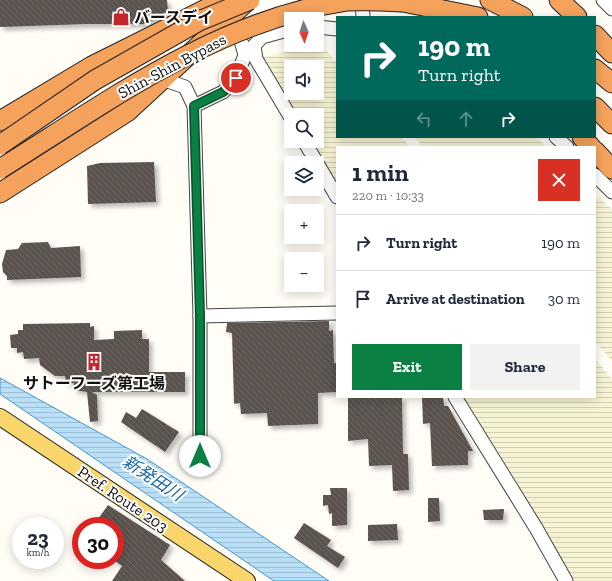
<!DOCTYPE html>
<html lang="en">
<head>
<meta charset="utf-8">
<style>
  :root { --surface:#fff; --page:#f2f2f3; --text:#1f2937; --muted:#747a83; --line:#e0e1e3; --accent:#0b8043 }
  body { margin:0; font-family:"Zilla Slab","Noto Sans JP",serif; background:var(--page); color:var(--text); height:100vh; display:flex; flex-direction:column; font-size:15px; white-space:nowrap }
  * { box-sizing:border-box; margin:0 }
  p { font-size:13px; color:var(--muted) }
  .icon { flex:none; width:22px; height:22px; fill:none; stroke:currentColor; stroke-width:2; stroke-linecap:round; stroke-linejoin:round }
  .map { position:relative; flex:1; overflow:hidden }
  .panel { position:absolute; left:336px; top:146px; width:260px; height:252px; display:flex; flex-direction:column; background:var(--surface); border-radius:0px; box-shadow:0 2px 10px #0003 }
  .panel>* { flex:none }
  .guide { position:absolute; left:336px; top:16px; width:260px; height:122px; border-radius:0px; box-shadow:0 2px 10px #0003; background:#00695c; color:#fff; overflow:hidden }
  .needle { width:26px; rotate:177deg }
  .tools { position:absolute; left:284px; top:12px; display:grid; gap:8px }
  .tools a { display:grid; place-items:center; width:40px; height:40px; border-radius:0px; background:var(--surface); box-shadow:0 2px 10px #0003; font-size:20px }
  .speed { position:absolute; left:12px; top:517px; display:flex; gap:8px; font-size:20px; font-weight:700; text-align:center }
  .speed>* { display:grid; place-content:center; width:52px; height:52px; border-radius:50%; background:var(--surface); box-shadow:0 2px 10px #0003; line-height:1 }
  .speed small { font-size:10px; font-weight:400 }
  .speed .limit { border:6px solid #d22; background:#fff; color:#111 }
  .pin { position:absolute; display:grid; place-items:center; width:34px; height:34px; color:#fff; margin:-17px; border:2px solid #fff; border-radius:50%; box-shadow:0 1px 4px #0007 }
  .me { position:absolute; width:44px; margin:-22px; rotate:0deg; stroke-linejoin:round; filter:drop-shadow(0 0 3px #0008) }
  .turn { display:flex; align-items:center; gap:14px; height:84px; padding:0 16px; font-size:18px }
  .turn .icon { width:52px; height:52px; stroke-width:2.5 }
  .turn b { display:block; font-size:28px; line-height:34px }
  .lanes { display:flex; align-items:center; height:38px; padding:0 16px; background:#0003; justify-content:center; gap:20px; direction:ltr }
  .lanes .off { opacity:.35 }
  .round { display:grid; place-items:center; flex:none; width:42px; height:42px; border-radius:0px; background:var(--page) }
  .overview { display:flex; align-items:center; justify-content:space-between; height:68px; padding:0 16px }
  h1 { font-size:24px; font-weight:700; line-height:30px }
  .primary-button { display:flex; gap:8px; margin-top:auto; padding:8px 16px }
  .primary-button a { flex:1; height:46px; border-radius:0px; background:var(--accent); color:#fff; font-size:16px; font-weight:700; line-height:46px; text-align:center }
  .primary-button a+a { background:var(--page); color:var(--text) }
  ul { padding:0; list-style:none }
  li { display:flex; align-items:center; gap:12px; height:56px; padding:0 16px; border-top:1px solid var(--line) }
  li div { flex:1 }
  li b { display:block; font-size:15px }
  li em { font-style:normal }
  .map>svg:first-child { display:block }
  .farmland { fill:url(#farmland-rules); fill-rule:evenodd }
  .water { fill:url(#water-rules); stroke:#3f96cf }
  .building { fill:url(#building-back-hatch); filter:url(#shadow) }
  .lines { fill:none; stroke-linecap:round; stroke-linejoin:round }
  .minor-casing { stroke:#444; stroke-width:15 }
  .major-casing { stroke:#222; stroke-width:18 }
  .highway-casing { stroke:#222; stroke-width:21 }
  .minor { stroke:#fff; stroke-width:13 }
  .major { stroke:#f9d66b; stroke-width:16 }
  .highway { stroke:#f5a25d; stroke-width:19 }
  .highway-bridge-casing { stroke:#222; stroke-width:21; stroke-linecap:butt }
  .highway-bridge { stroke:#f5a25d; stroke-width:19 }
  .route-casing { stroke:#07532c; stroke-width:10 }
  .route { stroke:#0b8043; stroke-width:7 }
  .labels { text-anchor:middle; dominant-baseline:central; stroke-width:4; stroke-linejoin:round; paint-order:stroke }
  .poi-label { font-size:16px; font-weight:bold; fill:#111; stroke:#fff; text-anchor:start }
  .street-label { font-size:16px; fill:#111; stroke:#fff }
  .water-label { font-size:17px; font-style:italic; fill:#1768a6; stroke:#fff }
</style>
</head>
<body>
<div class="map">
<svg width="612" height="581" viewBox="0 0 612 581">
  <defs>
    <pattern id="farmland-rules" width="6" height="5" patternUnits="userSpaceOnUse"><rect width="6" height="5" fill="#f6f3d4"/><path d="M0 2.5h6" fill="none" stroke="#d2cfb5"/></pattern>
    <pattern id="water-rules" width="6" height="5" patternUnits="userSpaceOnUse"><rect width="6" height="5" fill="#b9e0f7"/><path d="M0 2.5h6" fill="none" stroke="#9ebfd3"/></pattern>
    <pattern id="building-back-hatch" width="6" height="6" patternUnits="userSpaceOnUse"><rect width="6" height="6" fill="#5a524d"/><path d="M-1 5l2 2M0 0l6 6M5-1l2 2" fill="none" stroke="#6d6662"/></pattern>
    <filter id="shadow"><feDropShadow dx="3.5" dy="3.5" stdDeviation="2" flood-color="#0004"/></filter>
  </defs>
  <rect width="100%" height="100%" fill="#fffdf5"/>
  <g class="farmland">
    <path d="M 320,43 L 337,63 L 337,137 L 401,137 L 410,147 L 337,147 L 337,188 L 310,141 L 317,141 L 317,115 L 295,115 L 261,58 ZM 291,67 L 317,67 L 317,93 L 291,93 Z"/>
    <polygon points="414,137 536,137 547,147 423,147"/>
    <polygon points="600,197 612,210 612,361 595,341 595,201"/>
    <polygon points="595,359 612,379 612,581 571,581 462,397 595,397"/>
  </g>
  <polygon class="water" points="0,378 147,459 329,581 274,581 0,394"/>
  <g class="building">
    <polygon points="0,0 167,0 168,11 146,24 86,24 0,27"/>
    <polygon points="154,162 156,202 88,204 87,166 100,163"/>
    <polygon points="48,242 51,248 80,246 81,277 7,280 7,276 3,272 2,264 6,250 18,249 22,243"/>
    <polygon points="329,321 329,331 333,330 334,363 337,363 337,392 318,393 318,424 268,426 267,413 241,414 240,403 234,404 232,333 226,332 227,323"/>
    <polygon points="90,323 90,327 94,326 94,340 114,339 114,331 142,330 142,339 149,339 149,372 185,372 185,392 92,392 97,395 98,421 90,422 87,392 74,390 74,383 66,384 65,376 55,376 40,365 39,358 24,359 23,352 17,353 17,348 11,348 10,335 18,334 18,330 23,330 23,324"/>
    <polygon points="348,397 402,397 403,454 408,454 409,490 393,491 392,465 369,466 368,439 348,441"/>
    <polygon points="422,397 443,397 444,406 448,406 473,451 468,451 468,465 432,466 430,423 423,424"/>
    <polygon points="142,409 179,432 165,452 121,422 126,412 136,418"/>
    <polygon points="330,488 347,488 347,525 332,526 332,513 329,514 328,505 323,506 323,495 331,495"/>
    <polygon points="428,498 439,498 440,521 428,522"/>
    <polygon points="108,505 170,545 161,560 185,581 112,581 122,566 115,561 115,526 93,526"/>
    <polygon points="504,509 503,520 484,520 483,510"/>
    <polygon points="304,523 331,540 327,546 345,557 338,568 294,538"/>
    <polygon points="397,524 398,540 368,541 368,525"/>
  </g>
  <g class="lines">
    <g class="minor-casing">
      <g id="minor">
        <polyline points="362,0 363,17"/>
        <polyline points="603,0 612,9"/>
        <polyline points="317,27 337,29"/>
        <polyline points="254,46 256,59 291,118"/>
        <polyline points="248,52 262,37 291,29"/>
        <polyline points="162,79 185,87 194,106 200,316 200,455"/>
        <polyline points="194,106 223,92 236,78 245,55 236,24"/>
        <polyline points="556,137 567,147"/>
        <polyline points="304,141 337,197"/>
        <polyline points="595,175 612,192"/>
        <polyline points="200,316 337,313"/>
        <polyline points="455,397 536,528 566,581"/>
      </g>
    </g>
    <g class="major-casing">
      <polyline id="major" points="0,417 247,581"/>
    </g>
    <g class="highway-casing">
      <g id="highway">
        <polyline points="490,0 523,17"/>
        <polyline points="559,0 577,17"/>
        <polyline points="403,2 478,17"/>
        <polyline points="595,35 612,53"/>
        <polyline points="595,69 612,83"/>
        <polyline points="595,107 612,124"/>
        <polyline points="0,121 92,66 224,0"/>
        <polyline points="582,137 591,147"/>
        <polyline points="595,151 612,169"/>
        <polyline points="0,193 127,112 246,2"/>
      </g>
    </g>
    <use href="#minor" class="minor"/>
    <use href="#major" class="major"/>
    <use href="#highway" class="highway"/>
    <g class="highway-bridge-casing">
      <g id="highway-bridge">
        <polyline points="0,145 95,80 199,21 250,0"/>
        <path d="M 0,169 C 107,102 218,20 346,1 C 364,0 385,1 403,2"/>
      </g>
    </g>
    <use href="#highway-bridge" class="highway-bridge"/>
  </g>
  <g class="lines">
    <g class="route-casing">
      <polyline id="route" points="200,456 200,316 194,106 223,92 236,78"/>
    </g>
    <use href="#route" class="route"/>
  </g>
  <defs>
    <g id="shop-bare" transform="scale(1.38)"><path d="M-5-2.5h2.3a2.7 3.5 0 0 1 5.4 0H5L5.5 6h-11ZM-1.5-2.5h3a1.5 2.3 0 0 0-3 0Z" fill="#c4262e" stroke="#fff" stroke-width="2.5" paint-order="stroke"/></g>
    <g id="building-bare" transform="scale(1.38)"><path d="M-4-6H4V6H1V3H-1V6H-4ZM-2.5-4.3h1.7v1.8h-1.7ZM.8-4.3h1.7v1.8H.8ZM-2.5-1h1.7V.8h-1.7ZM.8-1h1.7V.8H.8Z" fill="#c4262e" stroke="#fff" stroke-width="2.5" paint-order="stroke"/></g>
  </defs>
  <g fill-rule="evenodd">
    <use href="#shop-bare" x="121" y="17"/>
    <use href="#building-bare" x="94" y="362"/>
  </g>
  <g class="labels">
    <g class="poi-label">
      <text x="134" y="17">バースデイ</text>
      <text x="94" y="383" text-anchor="middle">サトーフーズ第工場</text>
    </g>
    <g class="street-label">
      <text transform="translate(172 66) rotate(-28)">Shin-Shin Bypass</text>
      <text transform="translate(123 499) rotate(34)">Pref. Route 203</text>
    </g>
    <g class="water-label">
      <text transform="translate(153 478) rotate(33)">新発田川</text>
    </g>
  </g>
</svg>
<div class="tools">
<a><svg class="needle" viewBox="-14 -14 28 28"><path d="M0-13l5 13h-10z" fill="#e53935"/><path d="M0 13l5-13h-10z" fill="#747a83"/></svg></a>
<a><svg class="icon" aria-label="sound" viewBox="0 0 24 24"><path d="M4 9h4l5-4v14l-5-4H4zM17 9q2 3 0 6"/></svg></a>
<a><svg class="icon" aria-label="search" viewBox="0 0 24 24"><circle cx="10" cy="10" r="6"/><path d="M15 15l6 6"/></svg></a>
<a><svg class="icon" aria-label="layers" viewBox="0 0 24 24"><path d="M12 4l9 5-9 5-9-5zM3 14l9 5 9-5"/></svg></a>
<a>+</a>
<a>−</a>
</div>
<div class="speed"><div>23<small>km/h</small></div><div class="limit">30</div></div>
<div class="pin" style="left:236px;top:78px;background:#d93025"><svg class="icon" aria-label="arrive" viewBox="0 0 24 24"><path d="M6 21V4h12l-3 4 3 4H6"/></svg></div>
<svg class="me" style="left:200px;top:456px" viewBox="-20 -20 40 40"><circle r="19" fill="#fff"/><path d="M0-13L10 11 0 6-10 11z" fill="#0b8043"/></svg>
<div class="guide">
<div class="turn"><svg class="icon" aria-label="right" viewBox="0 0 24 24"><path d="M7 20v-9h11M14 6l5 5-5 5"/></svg><div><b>190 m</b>Turn right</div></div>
<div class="lanes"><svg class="icon off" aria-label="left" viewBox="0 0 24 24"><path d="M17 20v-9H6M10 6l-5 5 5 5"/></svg><svg class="icon off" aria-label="ahead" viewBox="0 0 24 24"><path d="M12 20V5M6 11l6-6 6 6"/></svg><svg class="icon" aria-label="right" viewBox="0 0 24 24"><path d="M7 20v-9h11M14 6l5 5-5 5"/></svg></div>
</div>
<section class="panel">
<div class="overview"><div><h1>1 min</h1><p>220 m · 10:33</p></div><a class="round" style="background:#d93025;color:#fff"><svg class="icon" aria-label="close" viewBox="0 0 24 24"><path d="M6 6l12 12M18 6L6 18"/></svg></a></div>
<ul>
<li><svg class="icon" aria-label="right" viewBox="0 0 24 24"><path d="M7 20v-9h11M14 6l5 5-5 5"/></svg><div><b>Turn right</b></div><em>190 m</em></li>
<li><svg class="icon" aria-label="arrive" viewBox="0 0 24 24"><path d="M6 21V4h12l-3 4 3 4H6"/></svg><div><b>Arrive at destination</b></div><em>30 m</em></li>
</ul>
<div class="primary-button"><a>Exit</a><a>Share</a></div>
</section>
</div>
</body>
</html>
